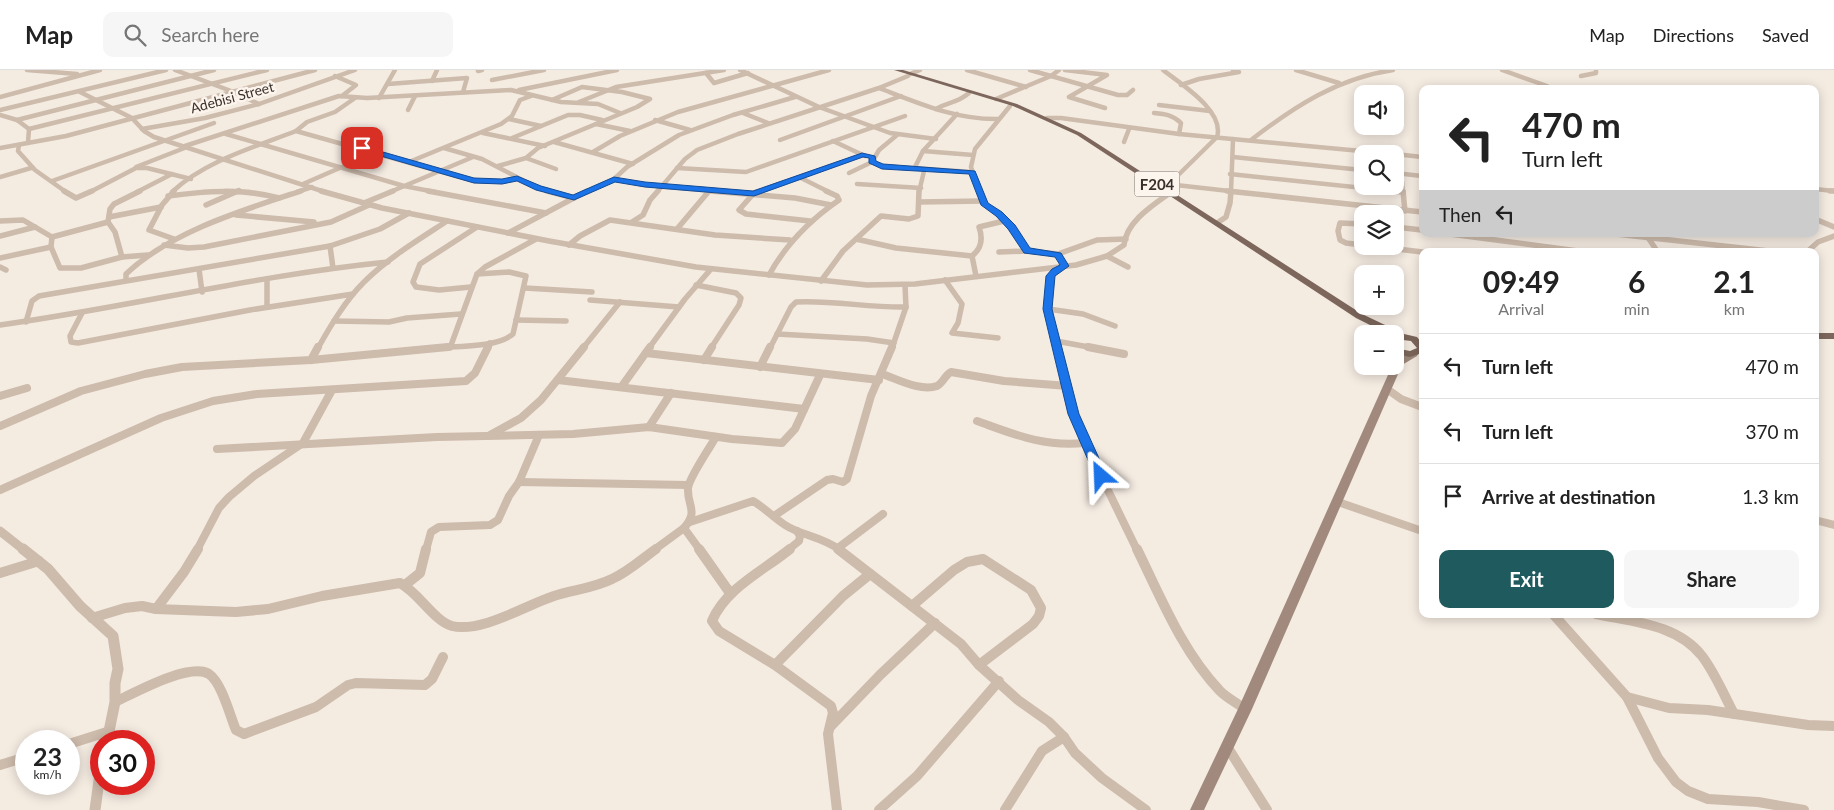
<!DOCTYPE html>
<html lang="en">
<head>
<meta charset="utf-8">
<style>
  :root { --surface:#fff; --page:#f6f6f6; --text:#222; --muted:#767676; --line:#e0e0e0; --accent:#1f5a5e }
  body { margin:0; font-family:Lato,sans-serif; background:var(--page); color:var(--text); height:100vh; display:flex; flex-direction:column; font-size:19px; white-space:nowrap }
  * { box-sizing:border-box; margin:0 }
  p { font-size:16px; color:var(--muted) }
  .icon { flex:none; width:28px; height:28px; fill:none; stroke:currentColor; stroke-width:2; stroke-linecap:round; stroke-linejoin:round }
  .map { position:relative; flex:1; overflow:hidden }
  .drawer { position:absolute; left:1419px; top:178px; width:400px; height:370px; display:flex; flex-direction:column; background:var(--surface); border-radius:10px; box-shadow:0 2px 12px #0003 }
  .drawer>* { flex:none }
  .top-card { position:absolute; left:1419px; top:15px; width:400px; height:152px; border-radius:10px; box-shadow:0 2px 12px #0003; background:#fff; color:var(--text); overflow:hidden }
  .fabs { position:absolute; left:1354px; top:15px; display:grid; gap:10px }
  .fabs a { display:grid; place-items:center; width:50px; height:50px; border-radius:10px; background:var(--surface); box-shadow:0 2px 12px #0003; font-size:25px }
  .speed { position:absolute; left:15px; top:660px; display:flex; gap:10px; font-size:25px; font-weight:700; text-align:center }
  .speed>* { display:grid; place-content:center; width:65px; height:65px; border-radius:50%; background:var(--surface); box-shadow:0 2px 12px #0003; line-height:1 }
  .speed small { font-size:12px; font-weight:400 }
  .speed .limit { border:8px solid #d22; background:#fff; color:#111 }
  .pin { position:absolute; display:grid; place-items:center; width:42px; height:42px; color:#fff; margin:-21px; border-radius:10px; box-shadow:0 2px 8px #0006 }
  .me { position:absolute; width:55px; margin:-28px; rotate:334deg; stroke-linejoin:round; filter:drop-shadow(0 0 4px #0008) }
  .turn { display:flex; align-items:center; gap:18px; height:105px; padding:0 20px; font-size:22px }
  .turn .icon { width:65px; height:65px; stroke-width:2.5 }
  .turn b { display:block; font-size:35px; line-height:42px }
  .then { display:flex; align-items:center; height:48px; padding:0 20px; background:#0003; gap:10px; font-size:19px }
  .eta { display:flex; justify-content:space-evenly; align-items:center; height:85px; text-align:center }
  .eta b { font-size:30px; font-weight:700; line-height:35px }
  .primary-button { display:flex; gap:10px; margin-top:auto; padding:10px 20px }
  .primary-button a { flex:1; height:58px; border-radius:10px; background:var(--accent); color:#fff; font-size:20px; font-weight:700; line-height:58px; text-align:center }
  .primary-button a+a { background:var(--page); color:var(--text) }
  ul { padding:0; list-style:none }
  li { display:flex; align-items:center; gap:15px; height:65px; padding:0 20px; border-top:1px solid var(--line) }
  li div { flex:1 }
  li b { display:block; font-size:19px }
  li em { font-style:normal }
  header { display:flex; align-items:center; gap:30px; box-sizing:border-box; height:70px; padding:0 25px; background:var(--surface); border-bottom:1px solid var(--line) }
  header strong { font-size:24px }
  nav { display:flex; gap:28px; margin-inline-start:auto; font-size:18px }
  .search { width:350px; height:45px; background:var(--page); display:flex; align-items:center; gap:12px; box-sizing:border-box; padding:0 18px; border-radius:10px; color:var(--muted); font-size:19px }
  .map>svg:first-child { display:block }
  .lines { fill:none; stroke-linecap:round; stroke-linejoin:round }
  .minor-far3 { stroke:#cdbbac; stroke-width:4.5 }
  .minor-far2 { stroke:#cdbbac; stroke-width:5.5 }
  .minor-far1 { stroke:#cdbbac; stroke-width:8 }
  .minor { stroke:#cdbbac; stroke-width:10 }
  .tertiary-far1 { stroke:#cdbbac; stroke-width:9 }
  .tertiary { stroke:#cdbbac; stroke-width:11 }
  .secondary { fill:#a18a7d; fill-rule:evenodd }
  .primary { fill:#7d675c; fill-rule:evenodd }
  .route { fill:#1a73e8; stroke:#114b97 }
  .labels { text-anchor:middle; dominant-baseline:central; stroke-width:5; stroke-linejoin:round; paint-order:stroke }
  .far-street-label { font-size:14px; fill:#3b302b; stroke:#fbf5ee }
  .shield { fill:#fbf5ee; stroke:#756b66; stroke-width:1 }
  .shield-label { font-size:15px; font-weight:bold; fill:#3b302b }
</style>
</head>
<body>
<header>
<strong>Map</strong>
<div class="search"><svg class="icon" aria-label="search" viewBox="0 0 24 24"><circle cx="10" cy="10" r="6"/><path d="M15 15l6 6"/></svg>Search here</div>
<nav><a>Map</a><a>Directions</a><a>Saved</a></nav>
</header>
<div class="map">
<svg width="1834" height="740" viewBox="0 0 1834 740">
  <rect width="100%" height="100%" fill="#f4ebe1"/>
  <g class="lines">
    <g class="minor-far3">
      <polyline points="27,0 77,4"/>
      <polyline points="175,0 231,21 259,34"/>
      <polyline points="740,0 819,37 890,63 936,69"/>
      <polyline points="967,0 1026,17"/>
      <polyline points="1030,0 1118,25 1127,25 1133,20"/>
      <polyline points="1065,0 1107,5 1069,27 1105,38"/>
      <path d="M 1163,0 C 1181,14 1225,41 1217,67 L 1166,117"/>
      <polyline points="1296,0 1339,13"/>
      <polyline points="1502,0 1547,16"/>
      <polyline points="478,1 482,0"/>
      <polyline points="706,3 714,13 748,3"/>
      <polyline points="910,4 920,0"/>
      <polyline points="335,6 356,15 342,26"/>
      <polyline points="1581,6 1596,3 1596,0"/>
      <polyline points="492,10 544,0"/>
      <polyline points="432,11 437,0"/>
      <polyline points="388,14 467,8 463,22"/>
      <polyline points="1181,15 1199,9 1239,2 1233,0"/>
      <path d="M 879,18 C 918,33 956,50 999,49"/>
      <polyline points="519,20 617,0"/>
      <polyline points="80,22 132,48 144,61 154,67 325,122"/>
      <polyline points="0,27 100,0"/>
      <polyline points="379,28 395,0"/>
      <polyline points="996,29 1051,6 1059,0"/>
      <polyline points="579,32 616,17 724,0"/>
      <polyline points="1159,35 1210,41"/>
      <path d="M 936,39 C 949,31 956,34 969,23"/>
      <polyline points="0,40 166,0"/>
      <polyline points="408,40 415,26"/>
      <polyline points="743,43 768,53"/>
      <path d="M 1154,43 C 1165,44 1173,45 1181,53 L 1179,64"/>
      <polyline points="0,45 17,50 29,59 28,73"/>
      <polyline points="1047,48 1061,48 1179,64 1393,84"/>
      <polyline points="509,49 541,56"/>
      <polyline points="17,50 214,0"/>
      <polyline points="655,50 690,60"/>
      <polyline points="596,54 630,61"/>
      <polyline points="29,59 267,0"/>
      <polyline points="142,59 205,48 259,34 355,0"/>
      <polyline points="296,61 474,111 502,112 517,108"/>
      <polyline points="483,63 545,76"/>
      <polyline points="226,64 404,116 435,122"/>
      <polyline points="512,68 568,45 580,45 602,50"/>
      <polyline points="780,70 901,26"/>
      <path d="M 1251,70 C 1295,36 1338,8 1393,0"/>
      <polyline points="833,71 865,86"/>
      <polyline points="554,72 633,94"/>
      <polyline points="1124,72 1129,59"/>
      <polyline points="19,75 18,81 35,100 66,122"/>
      <polyline points="185,76 339,26 367,28 511,20 561,32 598,34 620,43"/>
      <polyline points="0,78 66,66 315,0"/>
      <polyline points="444,78 482,89 538,118 552,122"/>
      <polyline points="923,81 973,85"/>
      <polyline points="593,82 620,66 678,42 829,0"/>
      <polyline points="1395,84 1422,87"/>
      <polyline points="1233,87 1362,100"/>
      <polyline points="526,88 556,99"/>
      <polyline points="409,92 501,54 512,46 520,30 531,26"/>
      <polyline points="872,92 882,96 972,102"/>
      <polyline points="498,96 526,88 538,78 637,37 650,29 622,22 582,17 552,30"/>
      <polyline points="136,97 187,77"/>
      <polyline points="677,98 746,102 905,46"/>
      <polyline points="914,99 923,81 957,44"/>
      <polyline points="849,103 872,92 879,80 897,65"/>
      <polyline points="1395,103 1422,106"/>
      <polyline points="1398,103 1402,112 1403,122"/>
      <polyline points="1230,104 1402,122"/>
      <polyline points="0,107 31,98"/>
      <polyline points="801,108 829,122"/>
      <polyline points="614,109 645,115 724,122"/>
      <polyline points="52,111 214,53"/>
      <polyline points="303,114 374,83"/>
      <polyline points="857,114 921,118"/>
      <polyline points="1167,114 1238,122"/>
      <polyline points="1815,119 1834,121"/>
      <polyline points="90,122 136,98 147,98 191,109"/>
      <polyline points="137,122 172,104"/>
      <path d="M 172,122 C 205,91 255,77 296,61 L 307,52 L 335,42 L 355,28"/>
      <polyline points="203,122 250,122"/>
      <polyline points="235,122 239,120"/>
      <polyline points="297,122 312,117"/>
      <polyline points="390,122 473,87"/>
      <polyline points="585,122 614,109 627,97 679,65 733,45 795,27"/>
      <polyline points="657,122 685,89 697,80 738,64 879,18 908,6"/>
      <polyline points="708,122 710,120"/>
      <polyline points="757,122 862,85"/>
      <polyline points="919,122 924,101"/>
      <polyline points="980,122 971,97 975,79 1010,36"/>
      <polyline points="1231,122 1233,69"/>
    </g>
    <g class="minor-far2">
      <polyline points="64,121 76,128 92,121"/>
      <polyline points="140,121 114,134 110,139 108,152 115,162 122,187 148,185"/>
      <polyline points="174,121 162,135 149,160 174,169"/>
      <path d="M 321,121 L 382,138 L 549,171 L 696,197 L 867,215 L 915,214 L 1076,195 L 1107,186 L 1124,175 C 1126,153 1150,137 1167,125"/>
      <polyline points="428,121 546,143"/>
      <polyline points="547,121 574,128"/>
      <polyline points="710,121 795,128 831,135"/>
      <polyline points="761,121 754,123 739,140 746,144 810,151"/>
      <polyline points="979,121 984,134 999,144 1012,157 1027,181 1058,184 1065,196"/>
      <polyline points="1227,121 1422,142"/>
      <polyline points="1389,121 1403,122"/>
      <polyline points="1403,121 1405,141"/>
      <polyline points="1830,121 1834,121"/>
      <path d="M 168,126 C 206,121 242,118 279,128"/>
      <polyline points="919,132 983,131"/>
      <polyline points="364,133 393,121"/>
      <polyline points="206,135 238,121"/>
      <polyline points="236,145 314,152"/>
      <polyline points="109,147 161,137"/>
      <polyline points="1815,149 1834,157"/>
      <polyline points="0,151 23,150 52,167 51,177 60,198 81,198 122,187"/>
      <polyline points="632,152 643,145 650,130 658,121"/>
      <polyline points="1217,153 1226,147 1230,133 1231,121"/>
      <polyline points="1362,154 1340,153 1338,161 1340,170 1346,173 1362,175"/>
      <polyline points="1395,157 1422,160"/>
      <polyline points="677,159 709,121"/>
      <polyline points="508,163 587,121"/>
      <polyline points="1450,164 1578,181"/>
      <polyline points="1616,164 1769,181"/>
      <polyline points="0,166 35,157"/>
      <polyline points="52,167 108,152"/>
      <path d="M 856,169 L 896,178 L 972,186 C 982,178 983,168 979,157 L 1004,151"/>
      <polyline points="1649,169 1657,181"/>
      <polyline points="164,175 188,178 204,177 331,152 369,135"/>
      <polyline points="569,175 580,166 610,150 715,165 790,170"/>
      <polyline points="330,176 333,198"/>
      <polyline points="1373,176 1422,182"/>
      <polyline points="1808,181 1818,172 1834,166"/>
      <polyline points="999,182 1027,181"/>
      <polyline points="1058,184 1097,170 1126,169"/>
      <polyline points="972,186 976,206"/>
      <polyline points="1107,186 1128,197"/>
      <polyline points="0,188 51,177"/>
      <polyline points="0,197 6,200"/>
      <polyline points="199,199 202,222"/>
      <path d="M 769,205 C 786,174 810,150 839,130 L 837,126 L 826,121"/>
      <polyline points="267,209 267,236"/>
      <path d="M 126,210 L 126,204 C 170,162 243,140 301,121"/>
      <polyline points="945,210 962,234 958,253 952,263 998,268"/>
      <polyline points="821,211 843,181 881,146 909,149 918,146 919,121"/>
      <polyline points="696,215 736,223 741,228 739,235 711,278"/>
      <polyline points="471,217 439,220 416,217 413,212 420,194 477,157"/>
      <polyline points="525,218 592,222"/>
      <polyline points="590,230 679,237"/>
      <polyline points="1048,239 1083,244 1115,256"/>
      <polyline points="82,243 70,266 71,272 78,273 250,240 353,224"/>
      <polyline points="516,250 566,251"/>
      <polyline points="334,251 389,252 407,248 461,244"/>
      <polyline points="26,252 32,231 39,226 330,176 380,159 409,143"/>
      <path d="M 0,255 C 130,237 257,205 388,192"/>
      <polyline points="777,264 867,269 894,273"/>
      <polyline points="1056,271 1094,278"/>
      <path d="M 318,278 C 331,255 345,231 364,212 C 388,188 418,170 447,151"/>
      <path d="M 434,278 C 456,276 497,278 513,264 L 526,206 L 509,202 L 477,204"/>
      <polyline points="450,278 477,204 485,197 536,169"/>
      <polyline points="487,278 490,273"/>
      <polyline points="583,278 620,232"/>
      <polyline points="649,278 685,229 711,199"/>
      <path d="M 770,278 L 791,237 L 796,232 C 833,230 869,238 906,237"/>
      <polyline points="892,278 906,237 905,215"/>
      <polyline points="1057,278 1048,239 1051,206 1061,198"/>
    </g>
    <g class="minor-far1">
      <polyline points="1057,277 1073,344 1085,373 1137,480"/>
      <polyline points="1088,277 1124,284"/>
      <polyline points="646,283 879,310"/>
      <polyline points="311,290 318,277"/>
      <polyline points="704,290 712,277"/>
      <polyline points="760,297 770,277"/>
      <path d="M 882,304 C 897,309 921,322 937,316 C 943,313 945,305 951,302 L 1004,311 L 1068,316"/>
      <polyline points="558,310 804,339"/>
      <polyline points="622,316 650,277"/>
      <polyline points="1387,319 1401,329 1422,337"/>
      <polyline points="0,326 27,318"/>
      <path d="M 977,351 C 1016,365 1043,377 1085,373"/>
      <polyline points="0,356 81,321 145,304 182,297 311,290 448,277"/>
      <polyline points="649,357 671,323"/>
      <polyline points="490,365 521,348 541,330 584,277"/>
      <polyline points="217,379 437,367 573,364 649,357 732,369 782,373 795,359 820,305"/>
      <polyline points="519,412 688,415"/>
      <polyline points="0,420 161,348 213,331 257,324 466,311 475,303 488,277"/>
      <polyline points="1338,432 1422,461"/>
      <polyline points="774,446 827,410 833,409 843,412 847,409 871,326 892,277"/>
      <polyline points="1815,450 1834,455"/>
      <path d="M 690,452 L 753,431 C 765,438 774,448 785,455 C 802,466 821,466 840,480"/>
      <polyline points="838,478 883,444"/>
      <polyline points="197,480 219,438 229,427 254,406 303,373 332,320"/>
      <polyline points="426,480 431,462 439,457 490,455 498,450 509,426 519,412 539,365"/>
      <polyline points="654,480 684,458"/>
      <path d="M 700,480 L 684,458 C 699,441 687,436 688,418 C 689,408 710,377 716,367"/>
      <polyline points="788,480 799,471 800,466 797,461"/>
    </g>
    <g class="minor">
      <polyline points="699,479 730,523"/>
      <path d="M 790,479 C 763,501 726,518 712,551 L 719,561 L 775,595 L 831,636 L 833,643 L 828,664 L 837,740"/>
      <polyline points="838,479 961,574 979,595 1018,630 1049,652 1064,667 1075,683 1102,708 1146,740"/>
      <path d="M 1137,479 C 1161,528 1182,581 1220,621 C 1227,628 1237,633 1245,639"/>
      <polyline points="0,503 39,491"/>
      <polyline points="405,515 420,503 426,479"/>
      <polyline points="912,536 954,500 967,492 983,489 1031,520 1041,538 1039,546 1033,554 979,595"/>
      <polyline points="156,539 184,502 198,479"/>
      <polyline points="1553,544 1627,627 1658,688 1676,712 1688,721 1708,729 1758,732 1804,740"/>
      <path d="M 1596,544 C 1633,552 1677,554 1702,586 C 1715,603 1724,625 1734,644"/>
      <path d="M 92,548 L 125,538 L 142,536 L 156,539 L 236,542 L 268,539 L 322,526 L 400,513 C 419,523 434,551 452,556 C 482,563 526,535 554,526 C 573,520 594,518 612,509 C 628,502 642,489 656,479"/>
      <polyline points="775,595 843,526 870,504"/>
      <polyline points="1627,627 1669,638 1708,640 1808,655 1834,656"/>
      <path d="M 115,632 C 134,623 190,592 209,604 C 222,613 230,646 236,660 L 244,664 L 316,637 L 348,615 L 356,613 L 425,615 L 432,609 L 443,587"/>
      <polyline points="830,657 880,605 935,553"/>
      <polyline points="69,674 110,661"/>
      <polyline points="1228,678 1267,740"/>
      <polyline points="0,695 26,687"/>
      <polyline points="879,740 917,706 999,611"/>
      <polyline points="1005,740 1042,681 1064,667"/>
    </g>
    <polyline class="tertiary-far1" points="0,461 24,480"/>
    <g class="tertiary">
      <polyline points="23,479 48,499 80,536 113,566 118,599 115,613 115,632 107,671"/>
      <polyline points="95,740 101,696"/>
    </g>
    <polygon class="secondary" points="1414,281 1417,282 1418,284 1417,286 1402,295 1252,639 1204,740 1190,740 1238,639 1392,296 1395,296 1395,291"/>
    <g class="primary">
      <polygon points="894,0 903,0 1017,34 1081,63 1362,244 1404,264 1417,267 1422,273 1422,283 1410,287 1395,284 1395,278 1410,281 1417,278 1411,271 1395,269 1395,264 1388,264 1356,248 1077,65 1013,36"/>
      <rect x="1815" y="263" width="19" height="6"/>
    </g>
  </g>
  <polygon class="route" points="362,76 474,108 502,109 517,106 541,116 573,125 614,107 645,112 753,121 862,83 875,86 876,91 883,94 975,101 988,133 1002,142 1015,155 1030,178 1061,183 1069,196 1055,206 1052,239 1079,344 1107,406 1101,409 1095,406 1068,344 1043,239 1046,206 1052,199 1060,195 1055,187 1024,183 1008,159 996,146 981,135 969,104 882,99 869,93 869,88 863,87 754,126 645,117 615,112 574,130 536,120 517,111 502,114 474,113 360,80 359,78"/>
  <g class="labels">
    <g class="far-street-label">
      <text transform="translate(232 27) rotate(-15)">Adebisi Street</text>
    </g>
    <rect class="shield" x="1134.5" y="101.5" width="45" height="25" rx="4"/>
    <g class="shield-label">
      <text x="1157" y="114">F204</text>
    </g>
  </g>
</svg>
<div class="fabs">
<a><svg class="icon" aria-label="sound" viewBox="0 0 24 24"><path d="M4 9h4l5-4v14l-5-4H4zM17 9q2 3 0 6"/></svg></a>
<a><svg class="icon" aria-label="search" viewBox="0 0 24 24"><circle cx="10" cy="10" r="6"/><path d="M15 15l6 6"/></svg></a>
<a><svg class="icon" aria-label="layers" viewBox="0 0 24 24"><path d="M12 4l9 5-9 5-9-5zM3 14l9 5 9-5"/></svg></a>
<a>+</a>
<a>−</a>
</div>
<div class="speed"><div>23<small>km/h</small></div><div class="limit">30</div></div>
<div class="pin" style="left:362px;top:78px;background:#d93025"><svg class="icon" aria-label="arrive" viewBox="0 0 24 24"><path d="M6 21V4h12l-3 4 3 4H6"/></svg></div>
<svg class="me" style="left:1101px;top:406px" viewBox="-20 -20 40 40"><path d="M0-17L14 15 0 8-14 15z" fill="#1a73e8" stroke="#fff" stroke-width="4"/></svg>
<div class="top-card">
<div class="turn"><svg class="icon" aria-label="left" viewBox="0 0 24 24"><path d="M17 20v-9H6M10 6l-5 5 5 5"/></svg><div><b>470 m</b>Turn left</div></div>
<div class="then">Then<svg class="icon" aria-label="left" viewBox="0 0 24 24"><path d="M17 20v-9H6M10 6l-5 5 5 5"/></svg></div>
</div>
<section class="drawer">
<div class="eta">
<div><b>09:49</b><p>Arrival</p></div>
<div><b>6</b><p>min</p></div>
<div><b>2.1</b><p>km</p></div>
</div>
<ul>
<li><svg class="icon" aria-label="left" viewBox="0 0 24 24"><path d="M17 20v-9H6M10 6l-5 5 5 5"/></svg><div><b>Turn left</b></div><em>470 m</em></li>
<li><svg class="icon" aria-label="left" viewBox="0 0 24 24"><path d="M17 20v-9H6M10 6l-5 5 5 5"/></svg><div><b>Turn left</b></div><em>370 m</em></li>
<li><svg class="icon" aria-label="arrive" viewBox="0 0 24 24"><path d="M6 21V4h12l-3 4 3 4H6"/></svg><div><b>Arrive at destination</b></div><em>1.3 km</em></li>
</ul>
<div class="primary-button"><a>Exit</a><a>Share</a></div>
</section>
</div>
</body>
</html>
